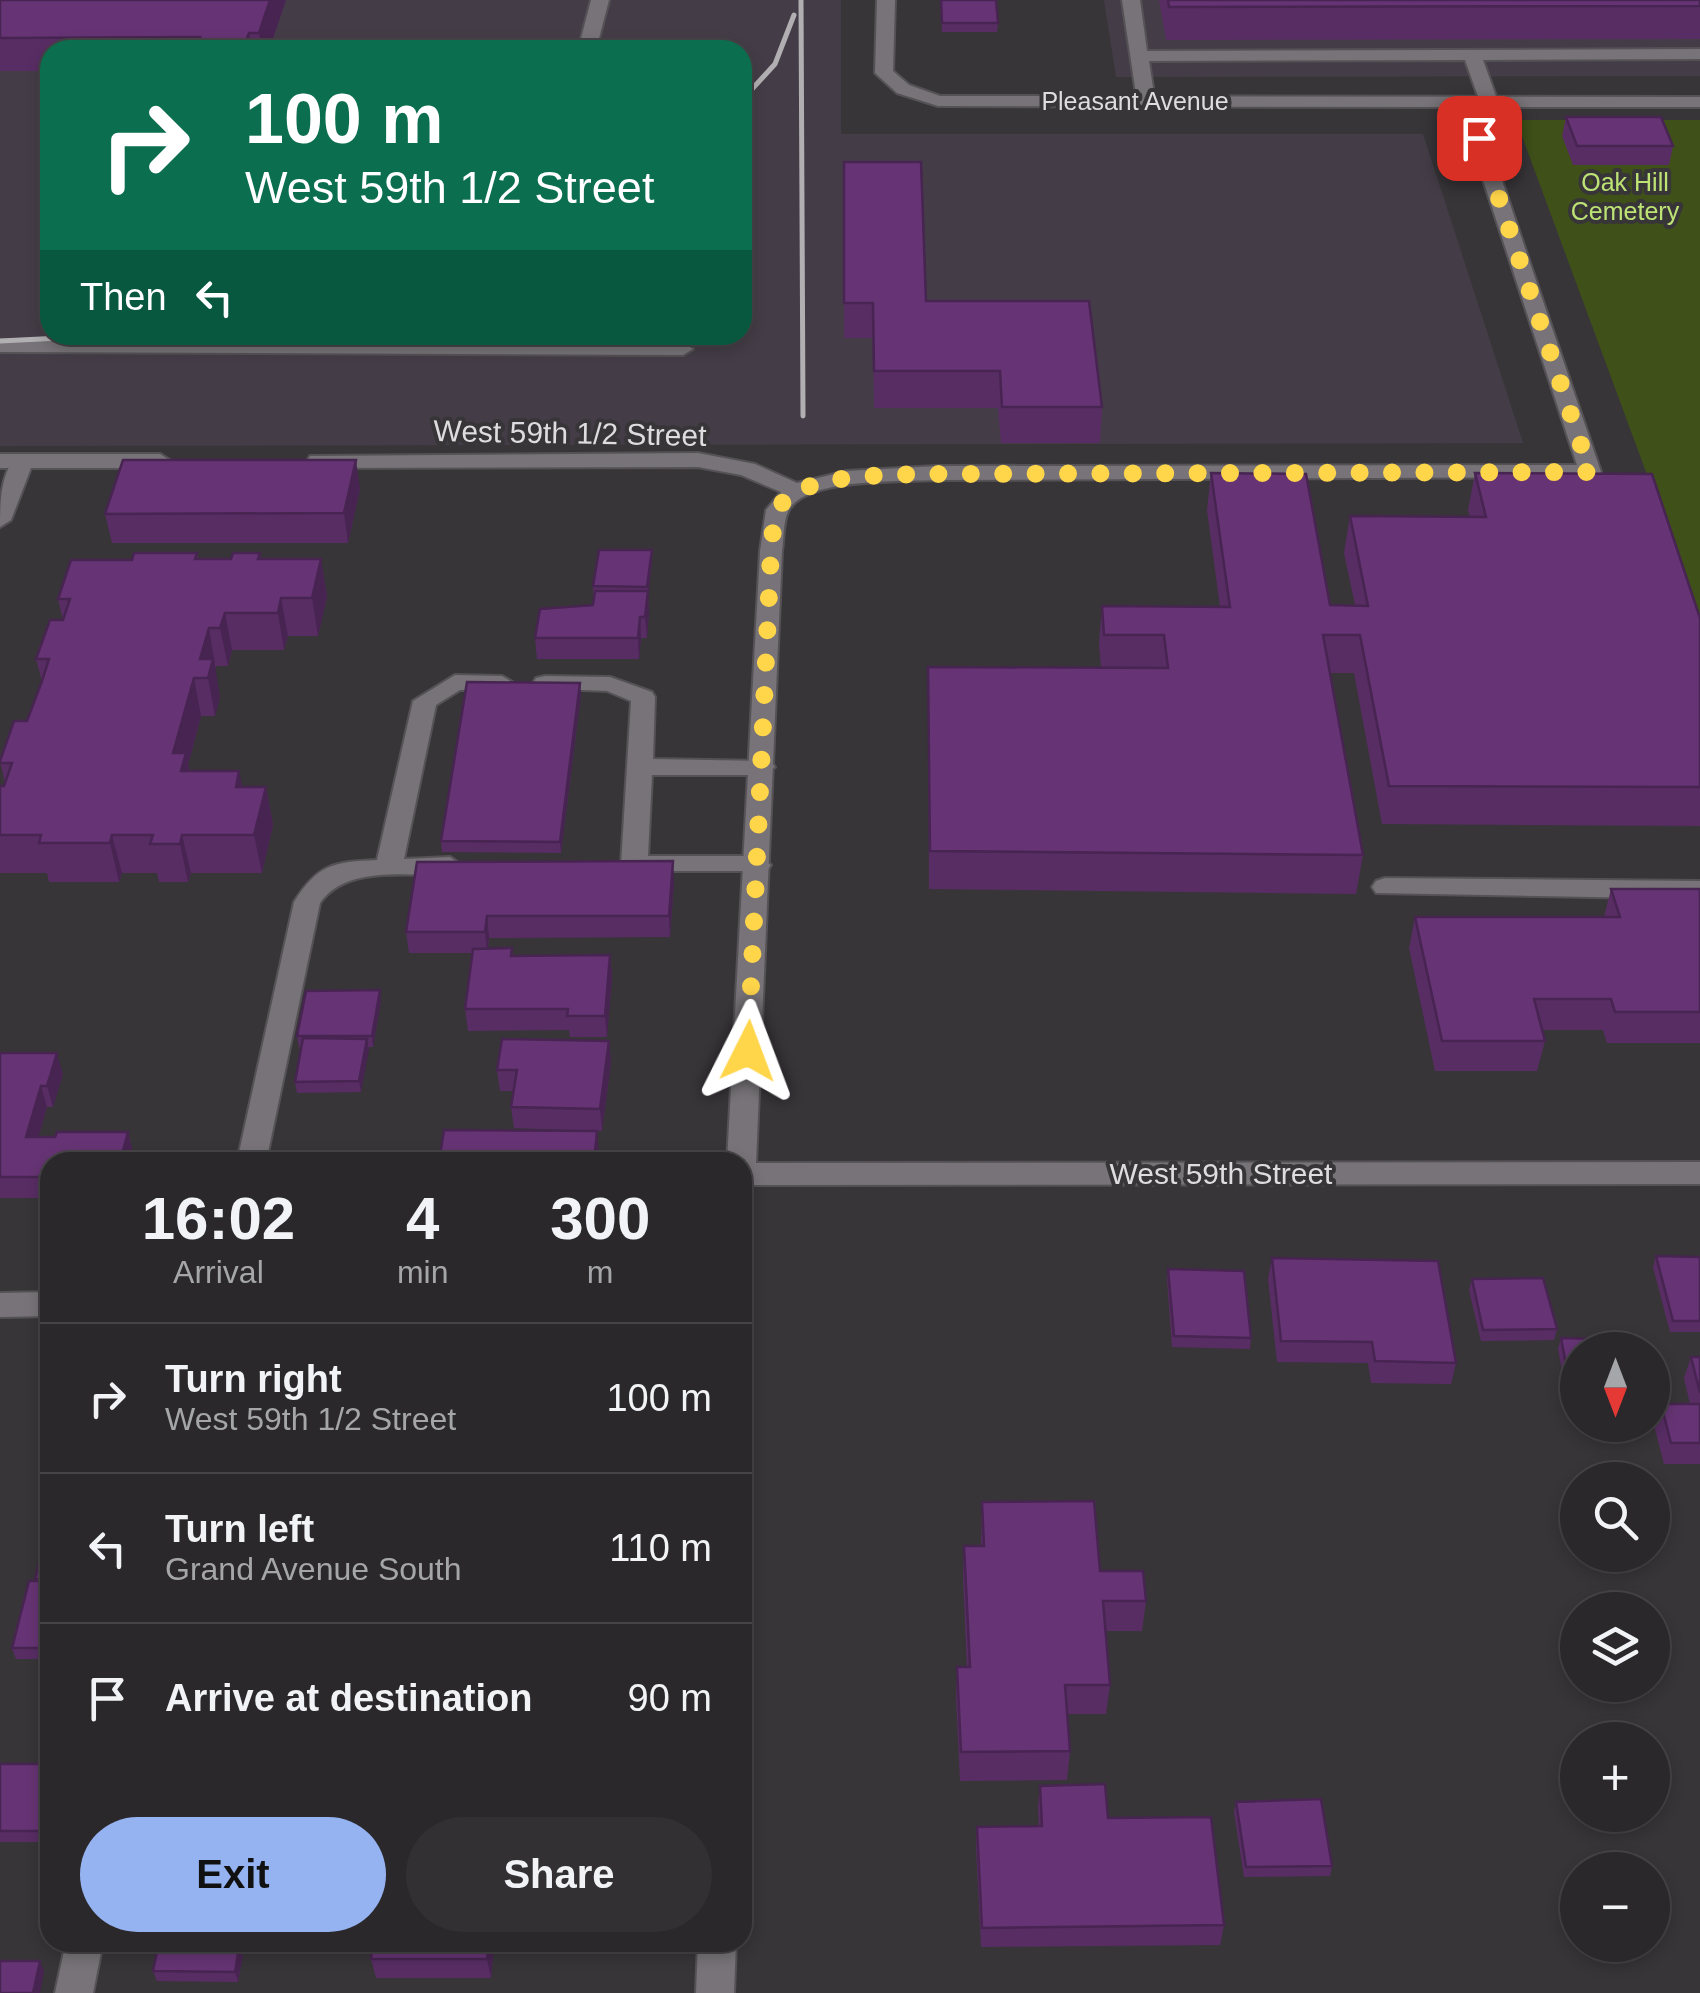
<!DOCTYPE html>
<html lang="en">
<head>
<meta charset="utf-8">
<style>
  :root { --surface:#2a282b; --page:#323033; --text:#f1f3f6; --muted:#a5a6a9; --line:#464447; --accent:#95b2f1 }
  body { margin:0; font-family:Arial,sans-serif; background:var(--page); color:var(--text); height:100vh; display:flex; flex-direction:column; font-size:38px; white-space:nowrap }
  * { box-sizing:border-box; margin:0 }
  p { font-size:32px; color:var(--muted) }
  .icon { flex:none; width:55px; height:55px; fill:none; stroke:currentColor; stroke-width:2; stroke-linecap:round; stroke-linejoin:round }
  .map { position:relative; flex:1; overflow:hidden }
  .details { position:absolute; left:40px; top:1152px; width:712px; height:800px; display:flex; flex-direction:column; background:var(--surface); border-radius:30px; box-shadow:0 5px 15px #0003,0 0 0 2px var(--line) }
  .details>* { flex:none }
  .hud { position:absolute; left:40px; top:40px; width:712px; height:305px; border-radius:30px; box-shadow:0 5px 15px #0003,0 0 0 2px var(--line); background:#0b6e4f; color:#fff; overflow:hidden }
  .needle { width:65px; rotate:180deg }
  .buttons { position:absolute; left:1560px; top:1332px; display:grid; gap:20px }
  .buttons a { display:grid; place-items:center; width:110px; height:110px; border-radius:50%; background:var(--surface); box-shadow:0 5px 15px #0003,0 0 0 2px var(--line); font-size:50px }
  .pin { position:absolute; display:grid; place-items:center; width:85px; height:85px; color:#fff; margin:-42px; border-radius:20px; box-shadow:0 5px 15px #0006 }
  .me { position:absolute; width:110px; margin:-55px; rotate:3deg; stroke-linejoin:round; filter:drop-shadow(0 0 8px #0008) }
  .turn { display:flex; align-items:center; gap:35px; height:210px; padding:0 40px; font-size:45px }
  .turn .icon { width:130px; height:130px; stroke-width:2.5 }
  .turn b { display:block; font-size:70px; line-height:85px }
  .then { display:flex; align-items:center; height:95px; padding:0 40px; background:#0003; gap:20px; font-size:38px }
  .eta { display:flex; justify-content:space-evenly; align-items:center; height:170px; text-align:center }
  .eta b { font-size:60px; font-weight:700; line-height:70px }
  .action { display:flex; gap:20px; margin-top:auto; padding:20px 40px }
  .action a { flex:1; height:115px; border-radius:60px; background:var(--accent); color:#111; font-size:40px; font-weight:700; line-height:115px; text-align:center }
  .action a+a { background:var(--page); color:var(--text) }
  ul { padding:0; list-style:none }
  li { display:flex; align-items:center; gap:30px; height:150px; padding:0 40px; border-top:2px solid var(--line) }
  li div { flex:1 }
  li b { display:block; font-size:38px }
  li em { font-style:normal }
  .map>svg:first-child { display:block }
  .built { fill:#443d47; fill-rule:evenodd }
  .green { fill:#3f5119 }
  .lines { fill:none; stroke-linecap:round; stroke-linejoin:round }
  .service-casing { stroke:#555256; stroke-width:4 }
  .minor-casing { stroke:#555256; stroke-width:4 }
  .service { fill:#777378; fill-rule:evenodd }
  .minor { fill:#777378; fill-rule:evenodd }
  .rail { stroke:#b1afb2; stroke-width:5 }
  .wall { fill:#582d64 }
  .shaded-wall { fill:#472451 }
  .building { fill:#663474; stroke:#472451; stroke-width:2.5 }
  .route { stroke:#ffd54a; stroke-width:18; stroke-dasharray:0 32.4 }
  .labels { text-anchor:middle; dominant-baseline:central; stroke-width:8; stroke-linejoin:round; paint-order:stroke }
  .far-street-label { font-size:25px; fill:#dedcdf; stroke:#383539 }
  .far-park-label { font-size:25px; fill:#bde374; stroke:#383539 }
  .street-label { font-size:30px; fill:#dedcdf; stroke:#383539 }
</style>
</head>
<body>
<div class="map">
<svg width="1700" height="1993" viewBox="0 0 1700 1993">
  <rect width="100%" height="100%" fill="#383539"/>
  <g class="built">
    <path d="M 0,0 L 841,0 L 841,134 L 1423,134 L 1523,443 L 0,446 ZM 50,50 L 742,50 L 742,335 L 50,335 Z"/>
    <polygon points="1104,0 1700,0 1700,76 1116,77"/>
  </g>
  <polygon class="green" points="1516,120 1700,120 1700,618"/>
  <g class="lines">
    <g class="service-casing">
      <g id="service">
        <polygon points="591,0 609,0 596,50 578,50"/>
        <polygon points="1122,0 1140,0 1147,51 1700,49 1700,59 1483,60 1498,102 1489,107 1480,102 1465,60 1149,61 1155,101 1146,106 1137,101"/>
        <polygon points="242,335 264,335 262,340 683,343 693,349 683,355 0,352 0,340 234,340"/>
        <polygon points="0,454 23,454 34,461 23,468 0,468"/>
        <path d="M 455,675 L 502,676 L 514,683 L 502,690 L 460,690 L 436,705 L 404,859 L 450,857 L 463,866 L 450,875 C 408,876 346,865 320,903 L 266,1162 L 237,1162 L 294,902 C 318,864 333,862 377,860 L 413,701 Z"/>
        <polygon points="545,676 610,677 652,692 655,697 653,759 771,761 775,767 762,775 652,775 648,856 758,856 771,865 767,871 625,871 621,865 631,701 607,691 536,688 533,683 536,678"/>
        <polygon points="1385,878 1700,881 1700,899 1376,893 1372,887 1376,881"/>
        <polygon points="66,1942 103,1942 93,1993 55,1993"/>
      </g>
    </g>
    <g class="minor-casing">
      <g id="minor">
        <path d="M 877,0 L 895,0 L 893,71 L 909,85 L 940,96 L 1700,97 L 1700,107 L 1477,107 L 1601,472 L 1598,477 L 937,480 C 903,482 803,477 788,512 C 783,522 784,539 782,551 L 756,1163 L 1700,1162 L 1700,1184 L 742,1185 L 742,1162 L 727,1162 L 760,551 L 766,510 L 781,492 L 741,475 L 698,467 L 318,468 L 307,461 L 310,456 L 698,453 L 755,464 L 797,483 L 847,471 L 937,466 L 1577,465 L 1459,107 L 938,106 L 897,93 L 875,73 Z"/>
        <path d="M 23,454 L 160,454 L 171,461 L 160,468 L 31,468 L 11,520 L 0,527 C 0,505 0,463 23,454 Z"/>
        <polygon points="50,1292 50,1316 0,1317 0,1293"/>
        <polygon points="698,1942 736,1942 734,1993 696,1993"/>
      </g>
    </g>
    <use href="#service" class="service"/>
    <use href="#minor" class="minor"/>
    <g class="rail">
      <polyline points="801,0 803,416"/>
      <polyline points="742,100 775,64 794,15"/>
      <polyline points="0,341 122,335"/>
    </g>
  </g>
  <g class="wall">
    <polygon points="286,0 269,50 50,50 50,71 0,71 0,38"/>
    <polygon points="940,0 998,23 997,32 942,32"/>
    <polygon points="1159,0 1700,0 1700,39 1166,40"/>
    <polygon points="1566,117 1673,146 1669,165 1573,165 1562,136"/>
    <polygon points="844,162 926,301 1102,407 1100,443 1001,443 998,408 874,408 873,338 844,338"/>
    <polygon points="1211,473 1330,605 1355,605 1344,553 1350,516 1470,517 1468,510 1475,473 1700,618 1700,826 1382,824 1354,673 1330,673 1363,855 1356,894 929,889 928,667 1101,668 1099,644 1102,606 1220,607 1207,510"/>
    <polygon points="360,489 348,543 112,543 105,514"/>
    <polygon points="197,553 198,559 231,559 260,553 261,559 321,559 327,597 318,636 288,636 284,650 232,650 228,666 216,666 215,670 220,697 215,716 201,716 188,765 190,771 243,787 266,787 273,825 262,873 191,873 188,882 159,882 157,873 122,873 119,882 49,882 47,873 0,873 0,786 4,786 5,783 0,761 27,721 42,681 36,659 63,620 58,599 132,560"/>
    <polygon points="652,561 648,596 649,612 647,638 641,638 639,659 537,659 535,638 593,605 593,586"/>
    <polygon points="581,694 561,853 442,852 441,841"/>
    <polygon points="674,882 670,937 489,938 488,949 512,948 513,956 610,955 612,976 607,1037 570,1037 569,1030 468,1031 465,1009 472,953 409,953 406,932"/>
    <polygon points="1611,889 1700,889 1700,1043 1607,1043 1603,1030 1542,1030 1545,1041 1537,1071 1435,1071 1409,948 1415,917 1604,917"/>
    <polygon points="381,1001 373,1047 369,1047 361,1092 297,1093 295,1082 301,1047 299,1047 297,1036"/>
    <polygon points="609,1041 611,1062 602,1131 514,1128 511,1107 514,1091 500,1091 497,1070"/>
    <polygon points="0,1053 63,1074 53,1107 47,1107 38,1137 128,1132 133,1153 50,1162 50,1216 46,1216 41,1198 0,1198"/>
    <polygon points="1656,1256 1700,1257 1700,1332 1670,1332 1653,1267"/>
    <polygon points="1272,1258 1456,1363 1451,1384 1371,1383 1368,1363 1277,1362 1268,1279"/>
    <polygon points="1168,1269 1251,1338 1250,1349 1172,1347 1167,1280"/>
    <polygon points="1472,1279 1557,1329 1554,1340 1481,1341 1469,1290"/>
    <polygon points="1561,1338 1578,1350 1578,1387 1565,1386 1558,1349"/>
    <polygon points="1691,1357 1700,1357 1700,1464 1664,1464 1654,1425 1661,1404 1690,1404 1684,1378"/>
    <polygon points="982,1502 1100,1571 1146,1601 1142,1631 1105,1631 1110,1685 1106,1714 1067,1714 1070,1751 1067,1780 960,1781 956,1697 957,1667 967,1667 963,1576 964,1546 981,1546"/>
    <polygon points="50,1521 50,1659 16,1659 12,1648 36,1581"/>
    <rect x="0" y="1764" width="50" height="78"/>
    <polygon points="1040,1786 1108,1818 1224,1925 1220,1945 981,1947 976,1847 977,1827 1039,1826 1038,1806"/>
    <polygon points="1236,1802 1332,1866 1330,1876 1244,1877 1234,1812"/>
    <polygon points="245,1942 238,1982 157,1981 153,1971"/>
    <polygon points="373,1942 506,1942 506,1947 494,1947 491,1978 376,1978 371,1959"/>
  </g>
  <g class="shaded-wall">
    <polygon points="270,0 286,0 269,50 262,50 259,33"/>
    <polygon points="249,33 252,50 247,50 246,41"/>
    <polygon points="356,460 360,489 348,543 344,513"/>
    <polygon points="652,550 652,561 648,596 649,612 647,638 645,617"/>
    <polygon points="321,559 327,597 318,636 312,598"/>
    <polygon points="281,598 288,636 284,650 278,613"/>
    <polygon points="225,613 232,650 228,666 220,628"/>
    <polygon points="640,617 641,638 639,659 638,638"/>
    <polygon points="209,628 220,697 215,716 208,678 200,659"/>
    <polygon points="194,678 201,716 188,765 194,791 189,809 173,753"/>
    <polygon points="580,683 581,694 561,853 560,842"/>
    <polygon points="239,771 247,809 236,787"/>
    <polygon points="266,787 273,825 262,873 254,835"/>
    <polygon points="112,835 122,873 119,882 110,843"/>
    <polygon points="182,835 191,873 188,882 180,844"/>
    <polygon points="673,861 674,882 670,937 669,916"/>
    <polygon points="487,916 489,938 487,953 485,932"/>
    <polygon points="610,955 612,976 607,1037 605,1016"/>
    <polygon points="380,990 381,1001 373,1047 372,1036"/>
    <polygon points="367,1039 369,1050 361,1092 359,1081"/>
    <polygon points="609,1041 611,1062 602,1131 600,1109"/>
    <polygon points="57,1053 63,1074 53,1107 47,1086"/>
    <polygon points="41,1086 47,1107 32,1159 26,1137"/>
    <polygon points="597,1131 599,1152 598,1162 594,1162"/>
    <polygon points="128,1132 133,1153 131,1162 120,1162"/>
    <polygon points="240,1942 245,1942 238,1982 235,1972"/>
    <polygon points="489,1942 493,1942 494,1947 491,1978 487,1959"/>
    <polygon points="40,1961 44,1971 40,1993 33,1993"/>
  </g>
  <g class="building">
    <polygon points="0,0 270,0 259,33 249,33 246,41 199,41 200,37 0,38"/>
    <polygon points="941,0 996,0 998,23 942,23"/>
    <polygon points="1168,0 1700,0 1700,6 1169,7"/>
    <polygon points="1566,117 1661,117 1673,146 1577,146"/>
    <polygon points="844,162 921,162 926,301 1089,301 1102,407 1002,407 1000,371 874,371 873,303 844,303"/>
    <polygon points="123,460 356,460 344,513 105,514"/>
    <polygon points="1211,473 1306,474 1330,605 1368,606 1350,516 1486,517 1475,473 1652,474 1700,618 1700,787 1389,786 1360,635 1323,635 1363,855 930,851 928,667 1168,668 1164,635 1104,635 1102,606 1230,607"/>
    <polygon points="599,550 652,550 647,587 593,586"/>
    <polygon points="134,553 197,553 195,559 231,559 233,553 260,553 258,559 321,559 312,598 281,598 278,613 225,613 220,628 209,628 200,659 213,659 208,678 194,678 173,753 186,753 181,771 239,771 236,787 266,787 254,835 182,835 180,844 150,844 153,835 112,835 110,843 39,843 41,835 0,835 0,786 4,786 12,763 0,763 0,761 14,721 27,721 42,681 49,659 36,659 50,620 63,620 70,599 58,599 71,560 132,560"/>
    <polygon points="595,591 648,591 645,617 640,617 638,638 535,638 540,609 593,605"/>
    <polygon points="467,682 580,683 560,842 441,841"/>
    <polygon points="673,861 669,916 487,916 485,932 406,932 417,862"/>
    <polygon points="1611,889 1700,889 1700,1012 1615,1012 1611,999 1534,999 1545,1041 1442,1041 1415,917 1620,917"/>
    <polygon points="512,948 511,956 610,955 605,1016 567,1016 568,1009 465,1009 473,949"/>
    <polygon points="380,990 372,1036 297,1036 306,991"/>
    <polygon points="303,1038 367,1039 359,1081 295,1082"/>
    <polygon points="502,1039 609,1041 600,1109 511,1107 517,1070 497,1070"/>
    <polygon points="0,1053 57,1053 47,1086 41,1086 26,1137 55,1137 57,1132 128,1132 120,1162 50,1162 50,1195 40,1195 45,1177 0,1177"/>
    <polygon points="444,1130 597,1131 594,1162 439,1162"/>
    <polygon points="286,1158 365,1158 364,1162 285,1162"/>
    <polygon points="1656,1256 1700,1257 1700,1321 1673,1321"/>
    <polygon points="1272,1258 1438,1261 1456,1363 1375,1361 1372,1342 1281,1341"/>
    <polygon points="1168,1269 1244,1271 1251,1338 1174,1336"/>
    <polygon points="1543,1278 1557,1329 1483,1330 1472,1279"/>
    <polygon points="1561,1338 1635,1340 1638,1350 1578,1350 1578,1376 1568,1375"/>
    <polygon points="1691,1357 1700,1357 1700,1393"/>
    <polygon points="1661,1404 1700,1404 1700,1443 1671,1443"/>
    <polygon points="1094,1501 1100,1571 1143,1571 1146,1601 1103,1601 1110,1685 1065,1685 1070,1751 961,1752 957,1667 970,1667 964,1546 984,1546 982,1502"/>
    <polygon points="50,1521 50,1579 35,1579"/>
    <polygon points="29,1581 50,1581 50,1648 12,1648"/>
    <rect x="0" y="1764" width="50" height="67"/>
    <polygon points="1105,1784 1108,1818 1211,1817 1224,1925 982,1928 977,1827 1042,1826 1040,1786"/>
    <polygon points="1321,1799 1332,1866 1246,1867 1236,1802"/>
    <polygon points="159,1942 240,1942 235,1972 153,1971"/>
    <polygon points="373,1942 489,1942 487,1959 371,1959"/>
    <polygon points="0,1961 40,1961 33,1993 0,1993"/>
  </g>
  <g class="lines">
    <path class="route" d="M 748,1051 L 771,551 C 773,539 772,524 777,512 C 792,471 899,475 936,474 L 1590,472 L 1479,138"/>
  </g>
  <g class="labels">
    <g class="far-street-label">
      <text x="1135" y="101">Pleasant Avenue</text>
    </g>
    <g class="far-park-label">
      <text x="1625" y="182">Oak Hill<tspan x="1625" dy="29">Cemetery</tspan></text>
    </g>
    <g class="street-label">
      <text transform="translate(570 433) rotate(1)">West 59th 1/2 Street</text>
      <text x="1221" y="1173">West 59th Street</text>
    </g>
  </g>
</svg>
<div class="buttons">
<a><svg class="needle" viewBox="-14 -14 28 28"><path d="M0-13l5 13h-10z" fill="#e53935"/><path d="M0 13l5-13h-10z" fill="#a5a6a9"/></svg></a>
<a><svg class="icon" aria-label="search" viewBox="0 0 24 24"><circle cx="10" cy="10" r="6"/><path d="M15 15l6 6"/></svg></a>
<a><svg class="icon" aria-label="layers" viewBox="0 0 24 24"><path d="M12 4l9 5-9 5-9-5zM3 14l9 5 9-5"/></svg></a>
<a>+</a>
<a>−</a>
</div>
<div class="pin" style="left:1479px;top:138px;background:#d93025"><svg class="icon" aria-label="arrive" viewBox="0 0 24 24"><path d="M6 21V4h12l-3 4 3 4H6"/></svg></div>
<svg class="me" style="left:748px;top:1051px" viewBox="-20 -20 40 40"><path d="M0-17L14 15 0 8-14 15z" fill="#ffd54a" stroke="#fff" stroke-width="4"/></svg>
<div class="hud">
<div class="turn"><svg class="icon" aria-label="right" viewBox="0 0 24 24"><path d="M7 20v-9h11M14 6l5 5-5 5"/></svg><div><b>100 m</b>West 59th 1/2 Street</div></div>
<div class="then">Then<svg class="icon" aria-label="left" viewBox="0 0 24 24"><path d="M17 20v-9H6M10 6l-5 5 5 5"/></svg></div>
</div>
<section class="details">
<div class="eta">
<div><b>16:02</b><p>Arrival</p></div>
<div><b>4</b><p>min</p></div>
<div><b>300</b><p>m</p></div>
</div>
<ul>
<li><svg class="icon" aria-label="right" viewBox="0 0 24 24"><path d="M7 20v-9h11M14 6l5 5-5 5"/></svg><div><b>Turn right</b><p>West 59th 1/2 Street</p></div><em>100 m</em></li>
<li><svg class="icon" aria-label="left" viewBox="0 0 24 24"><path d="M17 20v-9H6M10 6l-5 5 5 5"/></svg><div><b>Turn left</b><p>Grand Avenue South</p></div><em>110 m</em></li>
<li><svg class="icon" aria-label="arrive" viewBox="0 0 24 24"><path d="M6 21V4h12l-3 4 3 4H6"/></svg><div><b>Arrive at destination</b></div><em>90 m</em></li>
</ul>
<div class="action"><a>Exit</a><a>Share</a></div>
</section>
</div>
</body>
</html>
